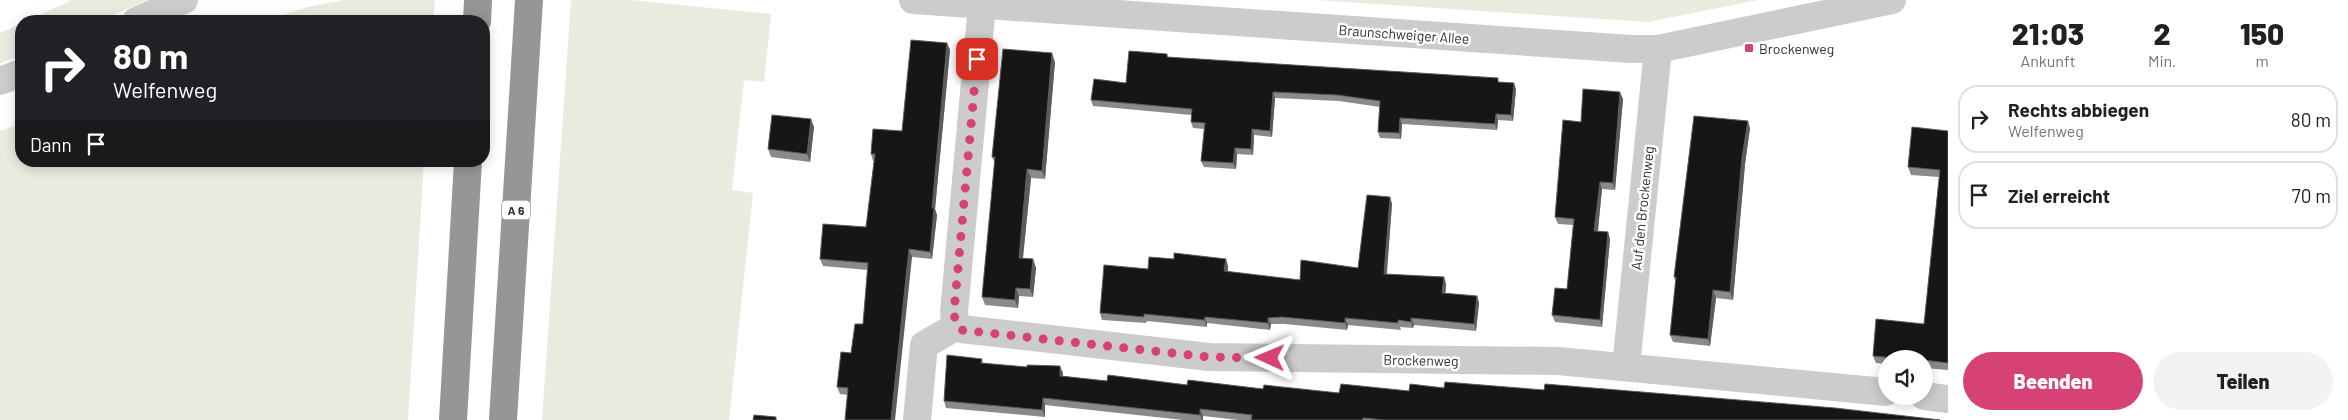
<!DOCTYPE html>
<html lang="de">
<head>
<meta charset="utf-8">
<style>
  :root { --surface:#fff; --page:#f2f2f2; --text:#202124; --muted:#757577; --line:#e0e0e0; --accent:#d64276 }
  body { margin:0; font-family:Barlow,sans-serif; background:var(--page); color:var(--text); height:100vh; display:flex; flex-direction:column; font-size:19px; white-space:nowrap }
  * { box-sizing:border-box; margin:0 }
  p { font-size:16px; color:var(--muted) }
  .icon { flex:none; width:28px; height:28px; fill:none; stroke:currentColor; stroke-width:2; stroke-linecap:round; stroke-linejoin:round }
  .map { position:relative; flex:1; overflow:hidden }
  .sheet { display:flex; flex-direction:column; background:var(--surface); width:400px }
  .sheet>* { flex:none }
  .hud { position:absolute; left:15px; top:15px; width:475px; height:152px; border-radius:20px; box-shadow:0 2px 12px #0003; background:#202124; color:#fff; overflow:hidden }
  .buttons { position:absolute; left:1878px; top:350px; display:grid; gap:10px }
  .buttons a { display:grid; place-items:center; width:55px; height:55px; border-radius:50%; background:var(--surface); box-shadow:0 2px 12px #0003; font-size:25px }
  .pin { position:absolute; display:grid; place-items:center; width:42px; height:42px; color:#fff; margin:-21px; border-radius:10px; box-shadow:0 2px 8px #0006 }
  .me { position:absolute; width:55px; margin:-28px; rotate:271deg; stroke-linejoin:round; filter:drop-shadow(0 0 4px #0008) }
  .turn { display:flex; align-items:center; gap:18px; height:105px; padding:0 15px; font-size:22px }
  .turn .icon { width:65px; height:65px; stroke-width:2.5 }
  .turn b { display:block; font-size:35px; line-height:42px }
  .then { display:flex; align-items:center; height:48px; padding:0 15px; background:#0003; gap:10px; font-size:19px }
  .eta { display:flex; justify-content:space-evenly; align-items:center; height:85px; text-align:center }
  .eta b { font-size:30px; font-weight:800; line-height:35px }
  .cta { display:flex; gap:10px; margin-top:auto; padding:10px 15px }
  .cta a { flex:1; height:58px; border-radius:30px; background:var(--accent); color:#fff; font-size:20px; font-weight:800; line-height:58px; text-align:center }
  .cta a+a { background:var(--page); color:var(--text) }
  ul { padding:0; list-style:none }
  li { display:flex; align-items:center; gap:15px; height:68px; margin:0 10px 8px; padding:0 5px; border:2px solid var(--line); border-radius:20px }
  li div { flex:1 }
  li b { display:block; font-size:19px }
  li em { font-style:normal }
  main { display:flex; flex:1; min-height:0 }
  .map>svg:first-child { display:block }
  .green { fill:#e9ebde }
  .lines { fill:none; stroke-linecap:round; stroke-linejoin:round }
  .minor { stroke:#ccc; stroke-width:28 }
  .highway { stroke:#969696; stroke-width:28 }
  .wall { fill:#8a8a8a }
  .shaded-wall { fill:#5c5c5c }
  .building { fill:#161616; stroke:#5c5c5c }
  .route { stroke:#d64276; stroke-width:9; stroke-dasharray:0 16.2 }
  .poi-dot { fill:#d64276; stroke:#fff; stroke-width:2 }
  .labels { text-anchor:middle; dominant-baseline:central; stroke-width:5; stroke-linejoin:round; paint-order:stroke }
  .shield { fill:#fff; stroke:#6d6d6d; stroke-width:1 }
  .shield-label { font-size:12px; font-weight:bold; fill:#2f2f2f }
  .street-label { font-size:14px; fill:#2f2f2f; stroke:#fff }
  .poi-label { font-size:14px; fill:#2f2f2f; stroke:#fff; text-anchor:start }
</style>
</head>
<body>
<main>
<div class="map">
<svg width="1948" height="420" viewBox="0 0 1948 420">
  <rect width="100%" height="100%" fill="#fff"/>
  <g class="green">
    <polygon points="72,0 147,0 100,21 27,21"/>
    <polygon points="344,0 435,0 433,21 263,21 308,7"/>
    <polygon points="571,0 631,0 771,14 764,82 744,80 732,190 753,193 729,420 542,420"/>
    <polygon points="1317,0 1758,0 1648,22"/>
    <polygon points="21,24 21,56 0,63 0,33"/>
    <polygon points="21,123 21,161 424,161 408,420 0,420 0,131"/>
  </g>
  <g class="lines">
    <g class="minor">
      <polyline points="913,0 1631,49 1658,49 1892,0"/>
      <polyline points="982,5 954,312 955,320 961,329 1209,357 1558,361 1886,392"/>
      <polyline points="136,21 184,0"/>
      <polyline points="0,81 21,73"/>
      <polyline points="1626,367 1658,49"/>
      <polyline points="1924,396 1948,399"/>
      <polyline points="917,420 924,345 957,326"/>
    </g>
    <g class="highway">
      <polyline points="477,21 478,0"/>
      <polyline points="453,420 468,161"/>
      <polyline points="503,420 529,0"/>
    </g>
  </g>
  <g class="wall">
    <polygon points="947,43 950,50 935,209 937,215 932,259 912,257 848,395 840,394 837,387 863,324 868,270 823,266 820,259 866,227 874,161 873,161 871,154 902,131"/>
    <polygon points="1167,54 1168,57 1500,82 1516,89 1513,121 1498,120 1497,130 1402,124 1401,139 1380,138 1378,132 1380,107 1339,101 1275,98 1272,137 1254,135 1253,155 1237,154 1236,169 1204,167 1201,161 1204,129 1193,128 1191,122 1192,115 1093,106 1091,100 1126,83"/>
    <polygon points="1055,62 1045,179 1031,178 1023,258 1033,259 1036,268 1033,297 1019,296 1018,308 985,305 982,297 995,164 992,157"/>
    <polygon points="1623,99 1615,190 1602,189 1598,231 1610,239 1602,327 1555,322 1552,315 1567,289 1573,225 1558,224 1555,217 1581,122"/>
    <polygon points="814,127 810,162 771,157 768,149"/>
    <polygon points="1750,128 1745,164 1733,300 1716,298 1710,346 1673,342 1670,335 1676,282 1674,277"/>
    <polygon points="1948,131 1948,370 1924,368 1924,359 1886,359 1886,364 1876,363 1873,356 1924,324 1939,177 1911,175 1908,167"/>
    <polygon points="1390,197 1392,204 1387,274 1444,277 1446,284 1445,293 1477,296 1479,303 1476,331 1414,325 1413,328 1400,327 1401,330 1348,325 1347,330 1285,324 1271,324 1270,330 1207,323 1207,327 1147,321 1146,323 1102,320 1100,313 1148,269 1228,266 1228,272 1300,280 1358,268"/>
    <polygon points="982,359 983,363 1063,373 1063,376 1107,381 1339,393 1409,391 1444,388 1544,390 1940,420 1238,420 1203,416 1203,420 1183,420 1045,405 1045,417 946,408 944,401"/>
  </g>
  <g class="shaded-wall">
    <polygon points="947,43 950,50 935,209 937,215 932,259 930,252 932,208"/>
    <polygon points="1052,53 1055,62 1045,179 1042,171"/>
    <polygon points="1514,83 1516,89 1513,121 1511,115"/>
    <polygon points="1273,92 1275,98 1272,137 1270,131"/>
    <polygon points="1620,92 1623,99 1615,190 1613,183"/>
    <polygon points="1496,114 1498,120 1497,130 1495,124"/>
    <polygon points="1400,118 1402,124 1401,139 1399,133"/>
    <polygon points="811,119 814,127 810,162 807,154"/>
    <polygon points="1748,121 1750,128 1745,164 1733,300 1730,292 1742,157"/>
    <polygon points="1252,129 1254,135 1253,155 1251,149"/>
    <polygon points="1235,148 1237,154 1236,169 1233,163"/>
    <polygon points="1027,169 1031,178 1022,266 1019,258"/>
    <polygon points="1600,182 1602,189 1597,238 1594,231"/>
    <polygon points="1390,197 1392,204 1386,280 1384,274"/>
    <polygon points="1608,232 1610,239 1602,327 1600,320"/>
    <polygon points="909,249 912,257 895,420 891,420"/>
    <polygon points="1033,259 1036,268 1033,297 1030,289"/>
    <polygon points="1226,259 1228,266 1227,278 1224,271"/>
    <polygon points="1444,277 1446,284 1445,300 1442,293"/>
    <polygon points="1016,288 1019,296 1018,308 1015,300"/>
    <polygon points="1713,290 1716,298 1710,346 1708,339"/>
    <polygon points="1477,296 1479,303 1476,331 1474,324"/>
    <polygon points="1205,317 1207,323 1207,327 1204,320"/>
    <polygon points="1268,318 1271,324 1270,330 1268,323"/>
    <polygon points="1345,318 1348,325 1347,330 1345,323"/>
    <polygon points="1411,318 1414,325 1413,328 1411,322"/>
    <polygon points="1060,366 1063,373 1062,383 1060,376"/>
    <polygon points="1043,398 1045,405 1045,417 1042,410"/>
    <polygon points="1200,409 1203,416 1203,420 1202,420 1200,415"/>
  </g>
  <g class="building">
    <polygon points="911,40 947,43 932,208 934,208 930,252 909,249 891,420 845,420 848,388 837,387 841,352 851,353 855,324 863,324 868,263 820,259 823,224 866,227 875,154 871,154 873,129 902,131"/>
    <polygon points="1003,49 1052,53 1042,171 1027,169 1019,258 1033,259 1030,289 1016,288 1015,300 982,297 995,157 992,157"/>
    <polygon points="1129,51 1167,54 1167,57 1498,78 1498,82 1514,83 1511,115 1496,114 1495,124 1400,118 1399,133 1378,132 1380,101 1337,95 1273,92 1270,131 1252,129 1251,149 1235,148 1233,163 1201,161 1205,123 1191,122 1192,109 1091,100 1094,79 1126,83"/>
    <polygon points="1583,89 1620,92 1613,183 1600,182 1594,231 1608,232 1600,320 1552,315 1555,288 1567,289 1574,219 1555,217 1563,120 1581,122"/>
    <polygon points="772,115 811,119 807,154 768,149"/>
    <polygon points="1694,116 1748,121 1742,157 1730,292 1713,290 1708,339 1670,335 1676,277 1674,277"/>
    <polygon points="1912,127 1948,131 1948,363 1924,360 1924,359 1906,359 1873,356 1876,319 1924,324 1940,170 1908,167"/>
    <polygon points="1367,195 1390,197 1384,274 1444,277 1442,293 1477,296 1474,324 1411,318 1411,322 1398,320 1398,323 1345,318 1345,323 1282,317 1268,318 1268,323 1205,317 1204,320 1144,314 1144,317 1100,313 1104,265 1148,269 1149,257 1174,259 1174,253 1226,259 1224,271 1300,280 1301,260 1358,268"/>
    <polygon points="947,355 982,359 981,363 1027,367 1027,365 1060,366 1060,376 1107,381 1108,375 1187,385 1188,380 1263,389 1264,385 1339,393 1341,384 1409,391 1410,384 1444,388 1445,382 1544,390 1545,384 1835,408 1940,420 1385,420 1363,418 1362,420 1251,420 1252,415 1200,409 1200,415 1043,398 1042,410 944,401"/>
    <polygon points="754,415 776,417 776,420 753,420"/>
  </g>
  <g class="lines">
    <polyline class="route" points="977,59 954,312 955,320 961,330 1209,357 1270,358"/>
  </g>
  <rect class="poi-dot" x="1744" y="43" width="10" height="10" rx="2.5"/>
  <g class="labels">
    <rect class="shield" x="502" y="200.5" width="28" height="19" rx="4"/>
    <g class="shield-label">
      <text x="516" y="210">A 6</text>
    </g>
    <g class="street-label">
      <text transform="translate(1404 34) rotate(4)">Braunschweiger Allee</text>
      <text transform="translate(1642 208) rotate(-84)">Auf den Brockenweg</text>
      <text transform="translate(1421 360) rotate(1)">Brockenweg</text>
    </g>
    <g class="poi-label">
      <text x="1759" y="48">Brockenweg</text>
    </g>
  </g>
</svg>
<div class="buttons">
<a><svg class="icon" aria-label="sound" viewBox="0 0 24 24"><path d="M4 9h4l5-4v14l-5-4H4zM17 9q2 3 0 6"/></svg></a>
</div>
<div class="pin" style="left:977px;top:59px;background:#d93025"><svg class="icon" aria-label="arrive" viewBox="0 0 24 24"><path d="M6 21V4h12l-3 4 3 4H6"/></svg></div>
<svg class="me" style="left:1270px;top:358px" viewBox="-20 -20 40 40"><path d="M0-17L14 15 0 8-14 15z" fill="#d64276" stroke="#fff" stroke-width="4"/></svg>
<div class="hud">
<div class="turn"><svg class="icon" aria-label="right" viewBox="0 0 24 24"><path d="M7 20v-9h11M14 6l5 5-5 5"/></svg><div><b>80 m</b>Welfenweg</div></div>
<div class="then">Dann<svg class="icon" aria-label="arrive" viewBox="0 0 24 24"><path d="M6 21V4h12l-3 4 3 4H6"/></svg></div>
</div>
</div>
<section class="sheet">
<div class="eta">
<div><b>21:03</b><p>Ankunft</p></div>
<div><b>2</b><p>Min.</p></div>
<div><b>150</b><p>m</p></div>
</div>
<ul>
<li><svg class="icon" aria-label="right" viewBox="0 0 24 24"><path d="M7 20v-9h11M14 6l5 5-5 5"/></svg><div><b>Rechts abbiegen</b><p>Welfenweg</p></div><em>80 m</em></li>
<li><svg class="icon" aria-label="arrive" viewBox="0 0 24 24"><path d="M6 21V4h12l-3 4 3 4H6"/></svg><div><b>Ziel erreicht</b></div><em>70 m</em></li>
</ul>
<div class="cta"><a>Beenden</a><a>Teilen</a></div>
</section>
</main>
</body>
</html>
